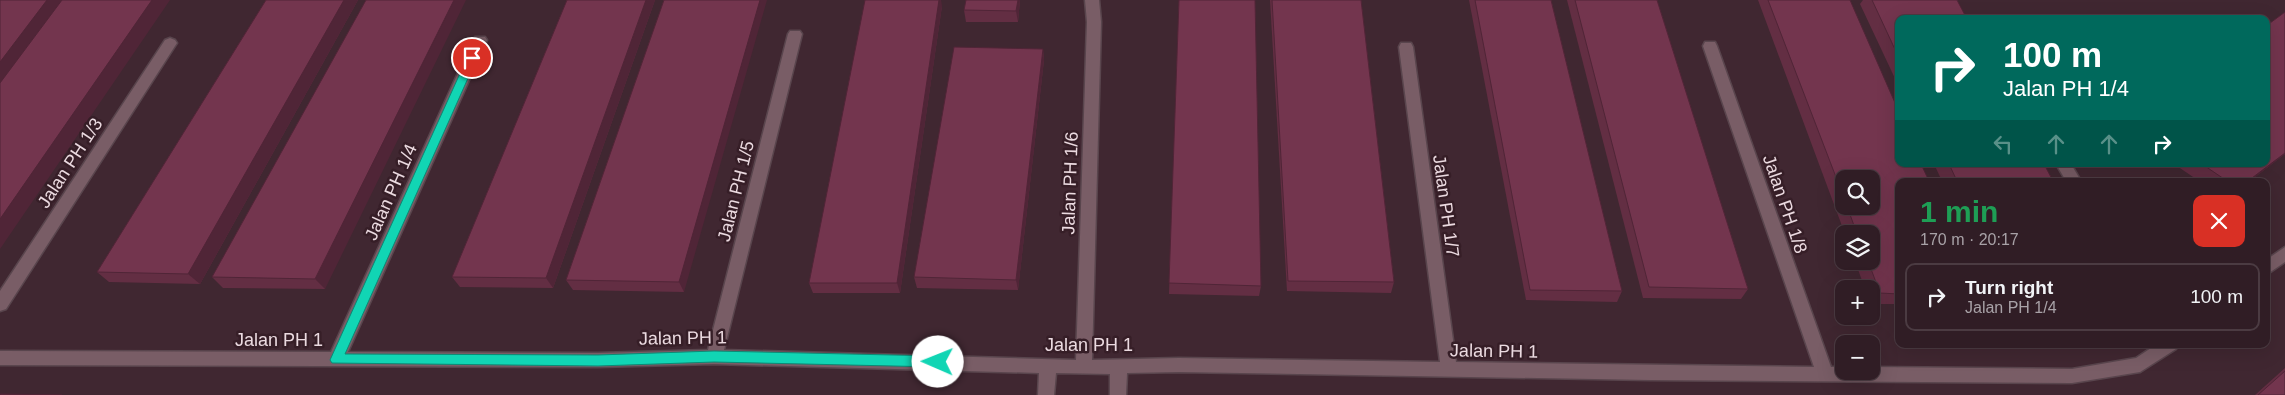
<!DOCTYPE html>
<html lang="en">
<head>
<meta charset="utf-8">
<style>
  :root { --surface:#301d25; --page:#38262d; --text:#f1f3f6; --muted:#a8a2a7; --line:#4b3b42 }
  body { margin:0; font-family:Helvetica,sans-serif; background:var(--page); color:var(--text); height:100vh; display:flex; flex-direction:column; font-size:19px; white-space:nowrap }
  * { box-sizing:border-box; margin:0 }
  p { font-size:16px; color:var(--muted) }
  .icon { flex:none; width:28px; height:28px; fill:none; stroke:currentColor; stroke-width:2; stroke-linecap:round; stroke-linejoin:round }
  .map { position:relative; flex:1; overflow:hidden }
  .panel { position:absolute; left:1895px; top:178px; width:375px; height:170px; display:flex; flex-direction:column; background:var(--surface); border-radius:10px; box-shadow:0 5px 20px #0002,0 0 0 1px var(--line) }
  .panel>* { flex:none }
  .guide { position:absolute; left:1895px; top:15px; width:375px; height:152px; border-radius:10px; box-shadow:0 5px 20px #0002,0 0 0 1px var(--line); background:#00695c; color:#fff; overflow:hidden }
  .controls { position:absolute; left:1835px; top:170px; display:grid; gap:10px }
  .controls a { display:grid; place-items:center; width:45px; height:45px; border-radius:10px; background:var(--surface); box-shadow:0 5px 20px #0002,0 0 0 1px var(--line); font-size:25px }
  .pin { position:absolute; display:grid; place-items:center; width:42px; height:42px; color:#fff; margin:-21px; border:2px solid #fff; border-radius:50%; box-shadow:0 1px 5px #0007 }
  .me { position:absolute; width:55px; margin:-28px; rotate:271deg; stroke-linejoin:round; filter:drop-shadow(0 0 4px #0008) }
  .turn { display:flex; align-items:center; gap:18px; height:105px; padding:0 25px; font-size:22px }
  .turn .icon { width:65px; height:65px; stroke-width:2.5 }
  .turn b { display:block; font-size:35px; line-height:42px }
  .lanes { display:flex; align-items:center; height:48px; padding:0 25px; background:#0003; justify-content:center; gap:25px; direction:ltr }
  .lanes .off { opacity:.35 }
  .round { display:grid; place-items:center; flex:none; width:52px; height:52px; border-radius:10px; background:var(--page) }
  .headline { display:flex; align-items:center; justify-content:space-between; height:85px; padding:0 25px }
  h1 { font-size:30px; font-weight:800; line-height:38px; color:#1e9e55 }
  ul { padding:0; list-style:none }
  li { display:flex; align-items:center; gap:15px; height:68px; margin:0 10px 8px; padding:0 15px; border:2px solid var(--line); border-radius:10px }
  li div { flex:1 }
  li b { display:block; font-size:19px }
  li em { font-style:normal }
  .map>svg:first-child { display:block }
  .lines { fill:none; stroke-linecap:round; stroke-linejoin:round }
  .street-casing { stroke:#59454d; stroke-width:3 }
  .street { fill:#795d66; fill-rule:evenodd }
  .wall { fill:#632e43; fill-rule:evenodd }
  .shaded-wall { fill:#502537 }
  .building { fill:#73354e; stroke:#502537 }
  .route { fill:#11d5b4; stroke:#0b8a75 }
  .labels { text-anchor:middle; dominant-baseline:central; stroke-width:5; stroke-linejoin:round; paint-order:stroke }
  .street-label { font-size:18px; fill:#ebdae0; stroke:#361e27 }
</style>
</head>
<body>
<div class="map">
<svg width="2285" height="395" viewBox="0 0 2285 395">
  <rect width="100%" height="100%" fill="#402731"/>
  <g class="lines">
    <g class="street-casing">
      <g id="street">
        <polygon points="1085,0 1099,0 1101,22 1092,360 1179,358 1440,362 1399,47 1401,43 1411,43 1413,47 1456,362 1814,367 1703,46 1705,42 1715,42 1717,46 1831,367 1844,367 1844,371 1871,371 1871,367 2072,369 2136,358 2157,344 2178,344 2176,349 2140,372 2072,383 1650,380 1179,372 1127,373 1126,395 1110,395 1110,374 1056,373 1054,395 1038,395 1039,373 714,364 598,367 0,365 0,351 331,352 473,40 475,37 485,37 487,40 348,352 598,353 708,350 788,34 790,31 800,31 802,34 724,350 1076,360 1087,22"/>
        <polygon points="170,38 175,40 177,43 175,46 6,309 0,311 0,291 165,40"/>
        <polygon points="2056,164 2071,164 2081,181 2066,181"/>
        <polygon points="2285,247 2285,262 2266,275 2266,260"/>
      </g>
    </g>
    <use href="#street" class="street"/>
  </g>
  <g class="wall">
    <polygon points="266,0 358,0 200,284 109,282 97,272"/>
    <polygon points="366,0 325,289 223,288 212,277"/>
    <polygon points="567,0 655,0 553,288 460,287 452,277"/>
    <polygon points="664,0 684,292 573,290 566,280"/>
    <polygon points="1020,0 1018,22 966,22 964,10"/>
    <polygon points="1179,0 1261,286 1259,296 1169,294"/>
    <polygon points="1270,0 1361,0 1394,282 1391,293 1287,291"/>
    <polygon points="1469,0 1551,0 1622,291 1617,302 1526,300"/>
    <polygon points="1567,0 1657,0 1748,289 1741,299 1643,298"/>
    <path d="M 1758,0 L 1850,0 L 1899,181 L 1899,304 L 1871,304 L 1871,289 L 1865,289 L 1855,261 L 1871,261 L 1871,234 L 1845,234 ZM 1844,179 L 1871,206 L 1844,206 Z"/>
    <polygon points="1863,0 1957,0 1899,19 1899,87 1860,4"/>
    <polygon points="942,6 900,293 813,293 809,283"/>
    <polygon points="2285,12 2285,154 2250,181 2199,181 2174,164 2266,164"/>
    <polygon points="1043,49 1044,60 1018,290 917,288 914,277"/>
    <polygon points="1934,164 2044,164 2053,181 1942,181"/>
    <polygon points="2285,368 2285,395 2255,395"/>
  </g>
  <g class="shaded-wall">
    <polygon points="47,0 67,0 0,89 0,62"/>
    <polygon points="152,0 170,0 0,249 0,219"/>
    <polygon points="344,0 358,0 200,284 188,274"/>
    <polygon points="454,0 466,0 325,289 315,279"/>
    <polygon points="646,0 655,0 553,288 546,278"/>
    <polygon points="760,0 767,0 684,292 679,282"/>
    <polygon points="939,0 941,0 942,6 900,293 897,283"/>
    <polygon points="1018,0 1020,0 1018,22 1016,11"/>
    <polygon points="1043,49 1044,60 1018,290 1016,280"/>
    <polygon points="2285,153 2285,154 2250,181 2248,181"/>
  </g>
  <g class="building">
    <polygon points="0,0 47,0 0,62"/>
    <polygon points="62,0 152,0 0,219 0,83"/>
    <polygon points="266,0 344,0 188,274 97,272"/>
    <polygon points="366,0 454,0 315,279 212,277"/>
    <polygon points="567,0 646,0 546,278 452,277"/>
    <polygon points="664,0 760,0 679,282 566,280"/>
    <polygon points="865,0 939,0 897,283 809,283"/>
    <polygon points="966,0 1018,0 1016,11 964,10"/>
    <polygon points="1179,0 1255,0 1261,286 1169,283"/>
    <polygon points="1272,0 1361,0 1394,282 1288,281"/>
    <polygon points="1475,0 1551,0 1622,291 1530,290"/>
    <polygon points="1575,0 1657,0 1748,289 1649,287"/>
    <polygon points="1768,0 1850,0 1899,112 1899,164 1921,164 1929,181 1899,181 1899,294 1880,293 1868,261 1871,261 1871,234 1857,234 1847,206 1871,206 1871,179 1844,179 1844,198"/>
    <polygon points="1872,0 1957,0 1967,19 1899,19 1899,58"/>
    <polygon points="2285,12 2285,153 2248,181 2227,181 2202,164 2266,164 2266,26"/>
    <polygon points="954,47 1043,49 1016,280 914,277"/>
    <polygon points="1949,164 2044,164 2053,181 1957,181"/>
    <polygon points="2285,371 2285,395 2258,395"/>
    <polygon points="0,394 62,395 0,395"/>
  </g>
  <polygon class="route" points="472,54 477,58 345,354 598,355 714,351 938,356 942,358 944,362 942,365 938,367 714,362 598,366 332,363 330,360 467,58"/>
  <g class="labels">
    <g class="street-label">
      <text transform="translate(70 163) rotate(-57)">Jalan PH 1/3</text>
      <text transform="translate(1070 183) rotate(-88)">Jalan PH 1/6</text>
      <text transform="translate(736 191) rotate(-76)">Jalan PH 1/5</text>
      <text transform="translate(391 192) rotate(-66)">Jalan PH 1/4</text>
      <text transform="translate(1785 204) rotate(71)">Jalan PH 1/8</text>
      <text transform="translate(1446 206) rotate(82)">Jalan PH 1/7</text>
      <text transform="translate(683 338) rotate(-1)">Jalan PH 1</text>
      <text x="279" y="340">Jalan PH 1</text>
      <text x="1089" y="345">Jalan PH 1</text>
      <text transform="translate(1494 351) rotate(1)">Jalan PH 1</text>
    </g>
  </g>
</svg>
<div class="controls">
<a><svg class="icon" aria-label="search" viewBox="0 0 24 24"><circle cx="10" cy="10" r="6"/><path d="M15 15l6 6"/></svg></a>
<a><svg class="icon" aria-label="layers" viewBox="0 0 24 24"><path d="M12 4l9 5-9 5-9-5zM3 14l9 5 9-5"/></svg></a>
<a>+</a>
<a>−</a>
</div>
<div class="pin" style="left:472px;top:58px;background:#d93025"><svg class="icon" aria-label="arrive" viewBox="0 0 24 24"><path d="M6 21V4h12l-3 4 3 4H6"/></svg></div>
<svg class="me" style="left:938px;top:362px" viewBox="-20 -20 40 40"><circle r="19" fill="#fff"/><path d="M0-13L10 11 0 6-10 11z" fill="#11d5b4"/></svg>
<div class="guide">
<div class="turn"><svg class="icon" aria-label="right" viewBox="0 0 24 24"><path d="M7 20v-9h11M14 6l5 5-5 5"/></svg><div><b>100 m</b>Jalan PH 1/4</div></div>
<div class="lanes"><svg class="icon off" aria-label="left" viewBox="0 0 24 24"><path d="M17 20v-9H6M10 6l-5 5 5 5"/></svg><svg class="icon off" aria-label="ahead" viewBox="0 0 24 24"><path d="M12 20V5M6 11l6-6 6 6"/></svg><svg class="icon off" aria-label="ahead" viewBox="0 0 24 24"><path d="M12 20V5M6 11l6-6 6 6"/></svg><svg class="icon" aria-label="right" viewBox="0 0 24 24"><path d="M7 20v-9h11M14 6l5 5-5 5"/></svg></div>
</div>
<section class="panel">
<div class="headline"><div><h1>1 min</h1><p>170 m · 20:17</p></div><a class="round" style="background:#d93025;color:#fff"><svg class="icon" aria-label="close" viewBox="0 0 24 24"><path d="M6 6l12 12M18 6L6 18"/></svg></a></div>
<ul>
<li><svg class="icon" aria-label="right" viewBox="0 0 24 24"><path d="M7 20v-9h11M14 6l5 5-5 5"/></svg><div><b>Turn right</b><p>Jalan PH 1/4</p></div><em>100 m</em></li>
</ul>
</section>
</div>
</body>
</html>
